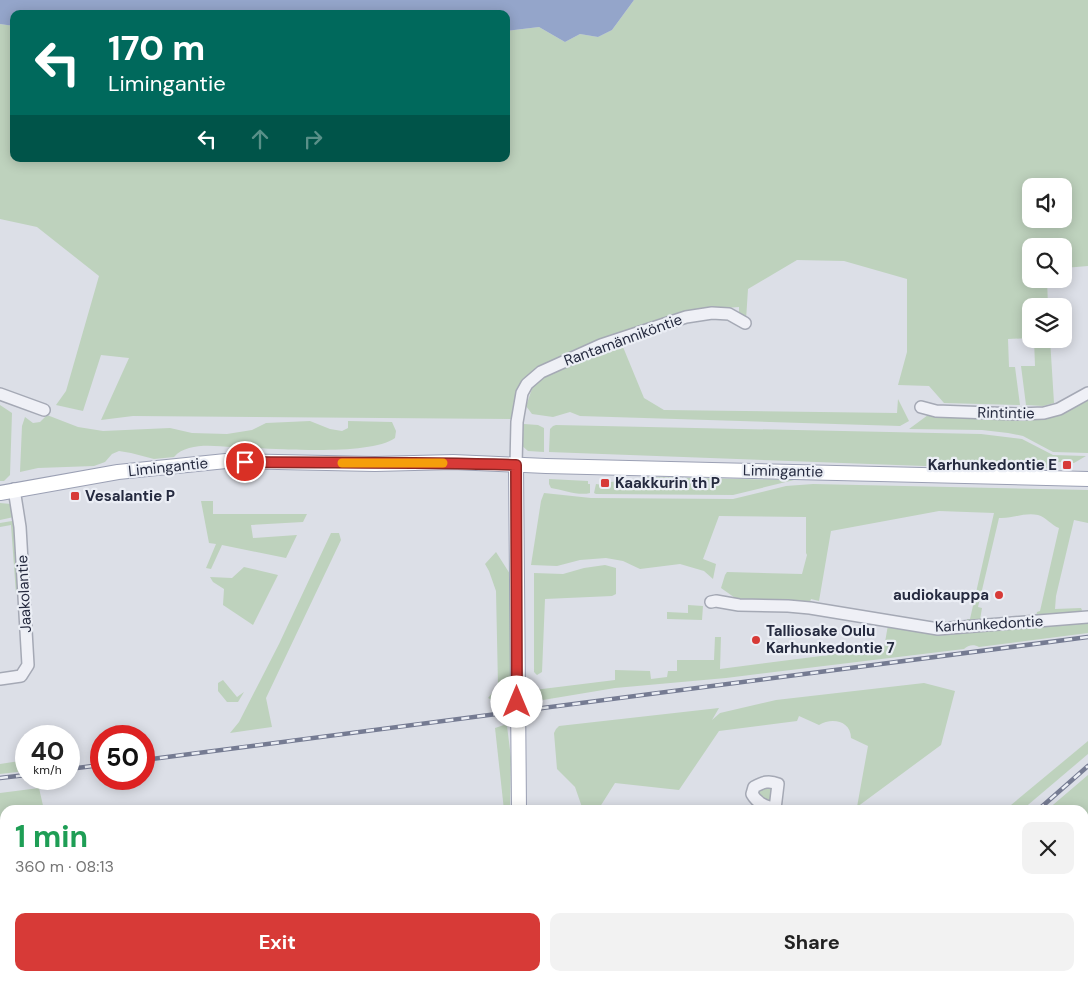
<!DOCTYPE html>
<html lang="en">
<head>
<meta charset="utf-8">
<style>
  :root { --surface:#fff; --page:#f2f2f2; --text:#222; --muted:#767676; --accent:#d73a37 }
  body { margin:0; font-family:"DM Sans",sans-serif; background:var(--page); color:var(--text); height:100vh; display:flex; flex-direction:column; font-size:19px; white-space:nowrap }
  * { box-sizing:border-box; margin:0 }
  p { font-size:16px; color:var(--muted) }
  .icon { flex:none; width:28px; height:28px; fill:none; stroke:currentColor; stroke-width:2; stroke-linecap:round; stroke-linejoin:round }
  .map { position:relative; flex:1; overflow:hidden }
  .details { position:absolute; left:0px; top:805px; width:1089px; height:176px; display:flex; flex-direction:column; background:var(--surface); border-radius:15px 15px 0 0; box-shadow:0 2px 12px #0003 }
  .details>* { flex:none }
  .guide { position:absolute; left:10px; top:10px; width:500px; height:152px; border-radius:10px; box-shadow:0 2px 12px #0003; background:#00695c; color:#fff; overflow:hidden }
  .buttons { position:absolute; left:1022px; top:178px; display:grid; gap:10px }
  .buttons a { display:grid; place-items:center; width:50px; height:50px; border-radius:10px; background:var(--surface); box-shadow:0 2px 12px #0003; font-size:25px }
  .speed { position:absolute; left:15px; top:725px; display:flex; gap:10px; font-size:25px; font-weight:700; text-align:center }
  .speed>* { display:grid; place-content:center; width:65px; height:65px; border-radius:50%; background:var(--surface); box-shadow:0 2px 12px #0003; line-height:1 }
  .speed small { font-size:12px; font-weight:400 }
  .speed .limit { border:8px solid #d22; background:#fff; color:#111 }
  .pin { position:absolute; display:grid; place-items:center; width:42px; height:42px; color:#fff; margin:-21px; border:2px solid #fff; border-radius:50%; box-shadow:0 1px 5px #0007 }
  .me { position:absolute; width:55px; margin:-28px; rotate:0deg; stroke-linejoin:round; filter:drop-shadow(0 0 4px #0008) }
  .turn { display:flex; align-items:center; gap:18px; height:105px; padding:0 15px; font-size:22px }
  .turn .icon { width:65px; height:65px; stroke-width:2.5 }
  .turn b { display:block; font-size:35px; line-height:42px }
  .lanes { display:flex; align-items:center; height:48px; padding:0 15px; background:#0003; justify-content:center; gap:25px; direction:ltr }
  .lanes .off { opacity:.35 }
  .round { display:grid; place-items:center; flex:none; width:52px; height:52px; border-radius:10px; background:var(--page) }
  .overview { display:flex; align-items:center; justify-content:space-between; height:85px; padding:0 15px }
  h1 { font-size:30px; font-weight:700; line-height:38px; color:#1e9e55 }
  .action { display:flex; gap:10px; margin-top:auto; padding:10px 15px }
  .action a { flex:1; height:58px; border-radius:10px; background:var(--accent); color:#fff; font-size:20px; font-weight:700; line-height:58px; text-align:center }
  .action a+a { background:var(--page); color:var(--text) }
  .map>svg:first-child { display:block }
  .green { fill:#bed2bd; fill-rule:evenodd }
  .water { fill:#94a5ca }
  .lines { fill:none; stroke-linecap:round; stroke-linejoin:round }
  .minor-casing { stroke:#a5a9b5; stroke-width:14 }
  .major-casing { stroke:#9ba0b4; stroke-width:16 }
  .minor { stroke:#eff0f6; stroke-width:11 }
  .major { stroke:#fff; stroke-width:14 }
  .rail-casing { stroke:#757b92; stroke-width:4.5 }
  .rail { stroke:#ebeef5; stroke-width:2.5; stroke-dasharray:8; stroke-linecap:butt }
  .route-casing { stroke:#8c2624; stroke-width:12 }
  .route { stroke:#d73a37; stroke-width:9 }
  .slow { stroke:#f59e0b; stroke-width:9 }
  .poi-dot { fill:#d73a37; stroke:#ebeef5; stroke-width:2 }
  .labels { text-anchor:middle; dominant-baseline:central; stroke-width:4.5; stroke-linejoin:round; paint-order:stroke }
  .street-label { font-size:15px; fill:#252a3f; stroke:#ebeef5 }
  .poi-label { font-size:15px; font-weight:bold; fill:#252a3f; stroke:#ebeef5; text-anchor:start }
</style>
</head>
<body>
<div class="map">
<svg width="1088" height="981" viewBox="0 0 1088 981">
  <rect width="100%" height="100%" fill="#dcdfe7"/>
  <g class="green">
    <path d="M 634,0 L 1088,0 L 1088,266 L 1064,268 L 1064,246 L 1031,246 L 1031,279 L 1047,279 L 1048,306 L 1031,306 L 1031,338 L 1008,339 L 1009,367 L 1015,367 L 1020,405 L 944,403 L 929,386 L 898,385 L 907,352 L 907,279 L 844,261 L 797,260 L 748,289 L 746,320 L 739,315 L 739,307 L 712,309 L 686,314 L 586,345 L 549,363 L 529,375 L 511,419 L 133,416 L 101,420 L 129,358 L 101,355 L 83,411 L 56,405 L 66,391 L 99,276 L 37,227 L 0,219 L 0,24 L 14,26 L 14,159 L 506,159 L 506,31 L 539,27 L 565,42 L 580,34 L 598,37 L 612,30 ZM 1031,186 L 1064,186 L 1064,219 L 1031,219 Z"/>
    <polygon points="1034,339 1050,339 1054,403 1043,406 1026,405 1021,366 1035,366"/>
    <polygon points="623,347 644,398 664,410 897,413 898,399 909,421 900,426 580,416 570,412 553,417 532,414 526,406 534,383 550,372"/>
    <polygon points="1088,398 1088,453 1053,452 1023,436 1008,433 982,430 909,429 928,415 933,414 1044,416"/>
    <polygon points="0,405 12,413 10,475 4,481 0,481"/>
    <path d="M 47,415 L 78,427 L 103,431 L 170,428 L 192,433 L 227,434 L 252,430 L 266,423 L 310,421 L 330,429 L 342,431 L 348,428 L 348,421 L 392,422 L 396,431 L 395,438 C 368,457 269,448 232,447 C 214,446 187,442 174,457 L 154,459 L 131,453 L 119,451 L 112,454 L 105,462 L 94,466 L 38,468 L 20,472 L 22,426 L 25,417 L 33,423 L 40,422 Z"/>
    <polygon points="524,424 538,425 544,428 544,452 528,451 521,445 521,425"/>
    <polygon points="556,425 981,434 1022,439 1053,455 1086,456 1074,463 1058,462 1058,466 1031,470 549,452 550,429 553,426"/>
    <polygon points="649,477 650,477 794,480 733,495 596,494 594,493 596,484 610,486 611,482"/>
    <path d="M 549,479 L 588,481 L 588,484 L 590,484 L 590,493 C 579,496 563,490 551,488 L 549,484 Z"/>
    <path d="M 813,484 L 1088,490 L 1088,523 L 1074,520 L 1056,596 L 1055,609 L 1081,608 L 1082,610 L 1079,614 L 1036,616 L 1037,612 L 1040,611 L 1059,528 C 1051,525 1046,517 1038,515 C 1024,512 1012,519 999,518 L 978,607 L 982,608 L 980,620 L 967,622 L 967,619 L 970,619 L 994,513 L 939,511 L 831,531 L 819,601 L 811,599 L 810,602 L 738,600 L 721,588 L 725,575 L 727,572 L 802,574 L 807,555 L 806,553 L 806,517 L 719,516 L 703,559 L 716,564 L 713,579 L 704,571 L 680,564 L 640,569 L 623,561 L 606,558 L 580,560 L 557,566 L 531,565 L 541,501 L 544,493 L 591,498 L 733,499 L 786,486 Z"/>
    <polygon points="201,501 213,501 213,514 307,514 303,522 251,525 253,538 297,535 286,558 222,545 211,569 206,568 216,544 209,543"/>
    <polygon points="0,503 11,504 14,517 0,520"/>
    <polygon points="12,521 16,521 20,590 16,594 11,525 0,527 0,523"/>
    <polygon points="331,533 339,533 341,540 266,698 272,727 230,733 239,722 279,644"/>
    <path d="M 496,552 L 510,574 L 510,690 C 503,698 498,704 488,698 L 498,686 L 496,591 L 489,571 L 485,564 Z"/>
    <polygon points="605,565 616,568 616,594 612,596 545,599 542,672 537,675 534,672 534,573 563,574 584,568"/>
    <polygon points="244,567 278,575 253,625 223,605 224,589 213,582 210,577 232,578"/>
    <polygon points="688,605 703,606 702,620 667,619 667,612 688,613"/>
    <path d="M 1088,621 L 1088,633 L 979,647 C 974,644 968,645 964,649 L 726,678 L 615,688 L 543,700 L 534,690 L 615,680 L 615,670 L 650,671 L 651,679 L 667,677 L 668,671 L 677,671 L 677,660 L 714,660 L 715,637 L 721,637 L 720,669 L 884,648 L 888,625 Z"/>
    <polygon points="223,680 237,697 244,692 238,702 227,702 218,691 218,683"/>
    <path d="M 924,683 L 955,691 L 941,745 L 857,807 L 868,746 L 851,738 C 851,721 832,717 819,725 L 799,716 L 797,721 L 719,731 L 679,790 L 615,783 L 598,810 L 583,810 L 575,787 L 557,769 L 554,733 L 556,729 L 559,726 L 719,708 L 712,720 L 720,713 L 776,700 Z"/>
    <polygon points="504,725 507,726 511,758 510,810 504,810 495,728"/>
    <polygon points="1088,741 1088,754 1022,810 1005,810"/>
    <polygon points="26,760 26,771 0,774 0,764"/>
    <polygon points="1088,775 1088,870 1084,874 1084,810 1047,810"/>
    <polygon points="773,785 772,803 757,798 759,788"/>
    <polygon points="39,788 44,810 5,810 5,975 0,973 0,793"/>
    <polygon points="10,976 95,976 89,981 23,981"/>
    <polygon points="516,976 545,976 541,981 515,981"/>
    <polygon points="629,976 675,976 675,981 628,981"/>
  </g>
  <polygon class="water" points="0,0 634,0 612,30 598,37 580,34 565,42 539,27 506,31 506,14 14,14 14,26 0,24"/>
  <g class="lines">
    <g class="minor-casing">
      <g id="minor">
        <polyline points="0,394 44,410"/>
        <polyline points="921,407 936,411 1019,414 1044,413 1059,409 1088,393"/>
        <polyline points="516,465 517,422 522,393 527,384 541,372 601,345 686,317 712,313 729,314 745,323"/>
        <polyline points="711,602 716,601 739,605 788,606 810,608 938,629 1088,617"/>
        <polyline points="0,679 21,676 28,665 20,527 14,489"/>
        <path d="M 774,810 L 775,809 L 778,784 C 769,780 763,782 754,787 L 752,794 C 757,803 765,806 775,809"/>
        <polyline points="1084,962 1088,963"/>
        <polyline points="625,981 625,976"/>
      </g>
    </g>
    <g class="major-casing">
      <g id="major">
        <polyline points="516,465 519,810"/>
        <polyline points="0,493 118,472 226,461 375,464 453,462 546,466 1088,479"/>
        <polyline points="499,981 501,976"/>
      </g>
    </g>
    <use href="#minor" class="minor"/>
    <use href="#major" class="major"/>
    <g class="rail-casing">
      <g id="rail">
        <polyline points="144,760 1088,637"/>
        <polyline points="69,769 101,765"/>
        <polyline points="0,778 26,775"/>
        <polyline points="1038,810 1088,766"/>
        <polyline points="899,981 902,976"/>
      </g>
    </g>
    <use href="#rail" class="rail"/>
  </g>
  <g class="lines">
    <g class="route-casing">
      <path id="route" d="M 245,462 C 335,463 426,462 516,465 L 517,702"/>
    </g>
    <use href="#route" class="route"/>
    <polyline class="slow" points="342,463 443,463"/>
  </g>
  <g class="poi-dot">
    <rect x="1062" y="460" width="10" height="10" rx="2.5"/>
    <rect x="600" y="478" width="10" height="10" rx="2.5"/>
    <rect x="70" y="491" width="10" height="10" rx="2.5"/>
    <circle cx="999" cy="595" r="5"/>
    <circle cx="756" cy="640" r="5"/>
  </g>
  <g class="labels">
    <g class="street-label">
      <text transform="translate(623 340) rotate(-20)">Rantamänniköntie</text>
      <text transform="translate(1006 413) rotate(1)">Rintintie</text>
      <text transform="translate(168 467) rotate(-6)">Limingantie</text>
      <text transform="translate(783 471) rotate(1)">Limingantie</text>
      <text transform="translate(24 594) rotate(-93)">Jaakolantie</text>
      <text transform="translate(989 624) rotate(-3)">Karhunkedontie</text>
    </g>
    <g class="poi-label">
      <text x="1057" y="465" text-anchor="end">Karhunkedontie E</text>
      <text x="615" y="483">Kaakkurin th P</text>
      <text x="85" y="496">Vesalantie P</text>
      <text x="989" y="595" text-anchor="end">audiokauppa</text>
      <text x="766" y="631">Talliosake Oulu<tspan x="766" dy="17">Karhunkedontie 7</tspan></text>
    </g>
  </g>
</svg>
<div class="buttons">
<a><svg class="icon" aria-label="sound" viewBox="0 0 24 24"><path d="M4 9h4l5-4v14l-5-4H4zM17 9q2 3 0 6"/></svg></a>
<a><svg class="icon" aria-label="search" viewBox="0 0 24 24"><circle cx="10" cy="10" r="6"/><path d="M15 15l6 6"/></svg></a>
<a><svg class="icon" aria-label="layers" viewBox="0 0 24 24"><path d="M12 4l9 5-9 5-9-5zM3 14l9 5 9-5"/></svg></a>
</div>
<div class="speed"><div>40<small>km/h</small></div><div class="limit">50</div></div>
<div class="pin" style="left:245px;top:462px;background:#d93025"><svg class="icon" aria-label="arrive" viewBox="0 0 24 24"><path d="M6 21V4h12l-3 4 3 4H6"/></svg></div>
<svg class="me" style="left:517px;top:702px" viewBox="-20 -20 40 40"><circle r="19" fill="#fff"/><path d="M0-13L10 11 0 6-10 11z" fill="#d73a37"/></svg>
<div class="guide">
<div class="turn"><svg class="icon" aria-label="left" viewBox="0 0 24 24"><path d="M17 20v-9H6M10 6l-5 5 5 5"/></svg><div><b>170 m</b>Limingantie</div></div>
<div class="lanes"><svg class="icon" aria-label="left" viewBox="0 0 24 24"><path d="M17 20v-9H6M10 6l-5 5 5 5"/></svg><svg class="icon off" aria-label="ahead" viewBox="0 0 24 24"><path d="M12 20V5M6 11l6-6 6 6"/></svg><svg class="icon off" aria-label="right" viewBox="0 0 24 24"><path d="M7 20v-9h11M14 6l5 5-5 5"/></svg></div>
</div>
<section class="details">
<div class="overview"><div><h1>1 min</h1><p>360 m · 08:13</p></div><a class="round"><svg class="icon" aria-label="close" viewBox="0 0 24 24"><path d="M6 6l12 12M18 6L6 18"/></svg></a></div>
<div class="action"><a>Exit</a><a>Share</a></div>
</section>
</div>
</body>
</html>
